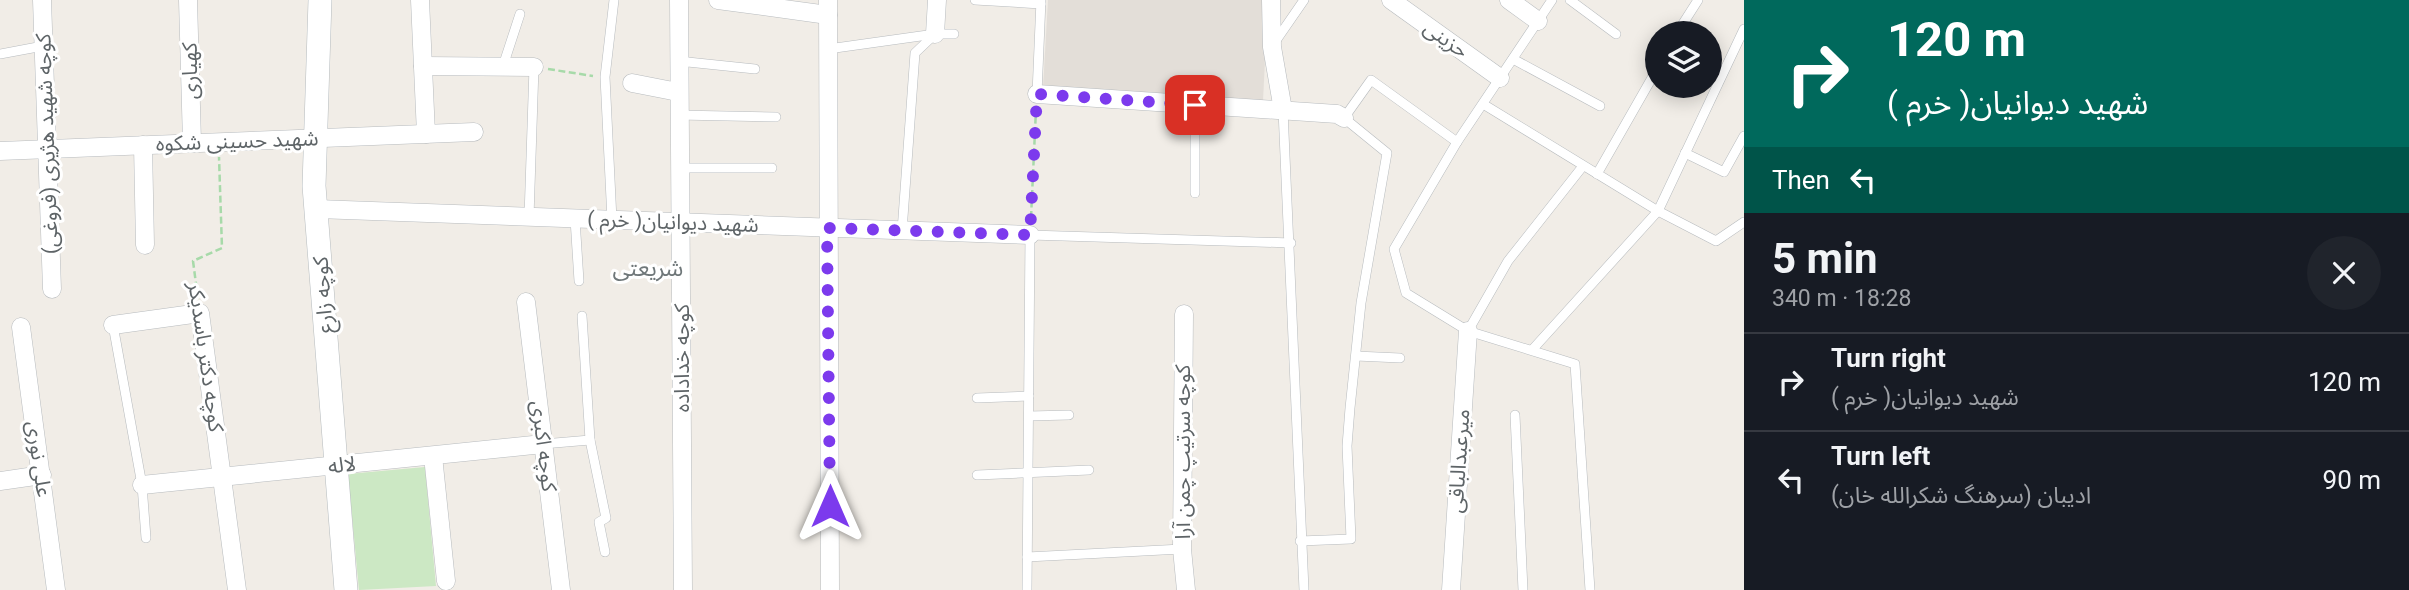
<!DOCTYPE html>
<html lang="en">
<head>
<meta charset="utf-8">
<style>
  :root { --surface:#171b24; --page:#20242c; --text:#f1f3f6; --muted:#9ea1a6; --line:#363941 }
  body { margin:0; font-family:Roboto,"Noto Sans Arabic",sans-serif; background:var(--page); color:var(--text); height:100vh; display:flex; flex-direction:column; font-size:26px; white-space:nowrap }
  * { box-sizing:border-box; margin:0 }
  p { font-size:23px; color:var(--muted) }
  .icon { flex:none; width:38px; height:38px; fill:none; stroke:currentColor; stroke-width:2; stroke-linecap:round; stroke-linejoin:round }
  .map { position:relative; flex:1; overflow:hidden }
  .sheet { display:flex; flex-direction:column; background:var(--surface); width:665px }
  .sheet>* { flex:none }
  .top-card { background:#00695c; color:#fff; overflow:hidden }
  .controls { position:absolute; left:1645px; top:21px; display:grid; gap:14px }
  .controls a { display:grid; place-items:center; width:77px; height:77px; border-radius:50%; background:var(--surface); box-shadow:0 4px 18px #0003; font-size:35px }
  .pin { position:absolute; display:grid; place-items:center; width:60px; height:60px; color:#fff; margin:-30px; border-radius:14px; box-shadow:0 4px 10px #0006 }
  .me { position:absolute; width:77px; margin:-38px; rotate:0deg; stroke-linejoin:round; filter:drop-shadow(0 0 5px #0008) }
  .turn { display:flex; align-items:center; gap:24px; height:147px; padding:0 28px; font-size:32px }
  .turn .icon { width:91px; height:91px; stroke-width:2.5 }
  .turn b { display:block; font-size:49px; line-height:60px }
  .then { display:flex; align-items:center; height:66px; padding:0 28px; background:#0003; gap:14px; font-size:26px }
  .round { display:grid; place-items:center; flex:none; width:74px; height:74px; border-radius:37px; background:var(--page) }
  .headline { display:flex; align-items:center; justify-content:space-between; height:119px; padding:0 28px }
  h1 { font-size:42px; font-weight:700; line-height:52px }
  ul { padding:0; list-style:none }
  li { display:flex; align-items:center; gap:21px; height:98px; padding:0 28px; border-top:2px solid var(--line) }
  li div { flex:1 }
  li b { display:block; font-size:26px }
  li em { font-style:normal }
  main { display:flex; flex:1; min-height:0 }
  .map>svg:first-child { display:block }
  .education { fill:#e3ded8 }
  .green { fill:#cce8c4 }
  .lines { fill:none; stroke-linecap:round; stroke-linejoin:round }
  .lane-casing { stroke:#b7bbbe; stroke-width:10 }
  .street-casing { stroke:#b7bbbe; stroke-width:19 }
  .secondary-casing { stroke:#b5bbbe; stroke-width:24 }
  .path { stroke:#a7daa9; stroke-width:2.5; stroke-dasharray:7 3.5; stroke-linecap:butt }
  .lane { stroke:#fff; stroke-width:9 }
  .street { stroke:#fff; stroke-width:18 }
  .secondary { stroke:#fff; stroke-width:23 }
  .route { stroke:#7c3aed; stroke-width:12; stroke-dasharray:0 21.6 }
  .labels { text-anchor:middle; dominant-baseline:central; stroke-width:6; stroke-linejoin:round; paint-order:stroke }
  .street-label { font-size:21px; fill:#5e6467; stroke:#fff }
  .neighbourhood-label { font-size:23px; fill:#6f7779; stroke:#fff }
</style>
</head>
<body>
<main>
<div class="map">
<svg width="1744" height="590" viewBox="0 0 1744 590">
  <rect width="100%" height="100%" fill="#f1ede7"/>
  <polygon class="education" points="1048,0 1268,0 1263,101 1043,88"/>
  <polygon class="green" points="425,467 436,586 359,590 348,474"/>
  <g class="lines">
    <g class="lane-casing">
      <g id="lane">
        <polyline points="975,0 1041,4"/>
        <polyline points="1552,0 1457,142 1394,249 1406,293 1468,331 1575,364 1590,590"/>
        <polyline points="1570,0 1616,34"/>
        <polyline points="1677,33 1698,0"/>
        <polyline points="1275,42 1304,0"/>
        <polyline points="828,49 935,34 954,34"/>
        <polyline points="0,54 43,46"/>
        <polyline points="1513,59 1600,106"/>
        <polyline points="678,61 755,69"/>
        <polyline points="503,66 520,14"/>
        <polyline points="1037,94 1041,0"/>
        <polyline points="1483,104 1658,211 1716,241 1744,222"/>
        <polyline points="1283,110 1304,590"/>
        <polyline points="678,115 776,117"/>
        <polyline points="1685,153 1724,172 1744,136"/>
        <polyline points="679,168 772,168"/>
        <polyline points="1597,174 1657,69"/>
        <polyline points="1195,193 1195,105"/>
        <polyline points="529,217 534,67"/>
        <polyline points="575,219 579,281"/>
        <polyline points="612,220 605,77 614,0"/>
        <polyline points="902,231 915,53 935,34"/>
        <polyline points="582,316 590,440 606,518 599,522 605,552"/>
        <polyline points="113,325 142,485 146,538"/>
        <polyline points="1468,331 1508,261 1583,166"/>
        <polyline points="1532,350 1658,211 1744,29"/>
        <polyline points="1356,356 1400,358"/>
        <polyline points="977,398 1029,396"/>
        <polyline points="1515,415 1523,590"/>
        <polyline points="1029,416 1069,415"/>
        <polyline points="543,444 590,440"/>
        <polyline points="977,475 1089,470"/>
        <polyline points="1300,541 1351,539 1347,446 1350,408 1361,303 1387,153 1344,118 1371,80 1457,142"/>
        <polyline points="1027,557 1182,549"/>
        <polyline points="1027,590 1030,235 1291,243"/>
      </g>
    </g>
    <g class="street-casing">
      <g id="street">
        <polyline points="42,0 52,289"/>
        <polyline points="188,0 192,142"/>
        <polyline points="420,0 426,134"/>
        <polyline points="679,0 683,590"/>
        <polyline points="718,0 828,15"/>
        <polyline points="828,0 830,590"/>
        <polyline points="1271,0 1272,47 1283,110"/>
        <polyline points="1391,0 1500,78"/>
        <polyline points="1509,0 1538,21"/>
        <polyline points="935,34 937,0"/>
        <polyline points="423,66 534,67"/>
        <polyline points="632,83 678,92"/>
        <polyline points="1037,94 1337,114 1344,118"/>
        <polyline points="143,145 145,245"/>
        <polyline points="0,151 474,132"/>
        <polyline points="317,209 1030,235"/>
        <polyline points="526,302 561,590"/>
        <polyline points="1184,314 1182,549 1186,590"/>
        <polyline points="113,325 200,313 237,590"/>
        <polyline points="21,327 56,590"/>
        <polyline points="433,456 446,581"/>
        <polyline points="0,481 42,475"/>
        <polyline points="142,485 543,444"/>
        <polyline points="1451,590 1468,331"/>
      </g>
    </g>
    <g class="secondary-casing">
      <polyline id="secondary" points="320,0 314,186 346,590"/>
    </g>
    <g class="path">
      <polyline points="548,69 593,76"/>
      <polyline points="1031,218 1036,109"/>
      <polyline points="198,299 193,261 222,248 219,157"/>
    </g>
    <use href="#lane" class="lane"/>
    <use href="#street" class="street"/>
    <use href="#secondary" class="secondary"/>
  </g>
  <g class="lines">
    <polyline class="route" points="830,506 827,228 1030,235 1037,94 1195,105"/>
  </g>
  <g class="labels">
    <g class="street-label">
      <text transform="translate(1446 39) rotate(35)">حزینی</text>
      <text transform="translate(190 71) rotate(-91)">کهیاری</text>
      <text transform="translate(237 141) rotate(-2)">شهید حسینی شکوه</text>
      <text transform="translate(47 144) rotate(-92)">کوچه شهید هژیری (فروغی)</text>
      <text transform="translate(673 222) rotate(2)">شهید دیوانیان( خرم )</text>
      <text transform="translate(323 295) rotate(-94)">کوچه زارع</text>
      <text transform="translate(206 357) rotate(82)">کوچه دکتر باسدیکر</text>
      <text transform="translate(682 358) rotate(-90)">کوچه خداداده</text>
      <text transform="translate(544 446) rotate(83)">کوچه اکبری</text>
      <text transform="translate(1183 452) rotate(-90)">کوچه سرتیپ چمن آرا</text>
      <text transform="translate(39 459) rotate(82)">علی نوری</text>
      <text transform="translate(1459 461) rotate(-86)">میرعبدالباقی</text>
      <text transform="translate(342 465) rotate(-6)">لاله</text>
    </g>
    <g class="neighbourhood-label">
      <text x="648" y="268">شریعتی</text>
    </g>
  </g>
</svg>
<div class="controls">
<a><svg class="icon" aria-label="layers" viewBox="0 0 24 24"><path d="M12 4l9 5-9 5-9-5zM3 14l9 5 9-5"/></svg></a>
</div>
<div class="pin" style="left:1195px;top:105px;background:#d93025"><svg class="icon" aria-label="arrive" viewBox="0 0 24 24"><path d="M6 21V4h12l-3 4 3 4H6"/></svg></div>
<svg class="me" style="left:830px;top:506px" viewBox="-20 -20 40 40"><path d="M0-17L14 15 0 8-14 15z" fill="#7c3aed" stroke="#fff" stroke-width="4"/></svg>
</div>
<section class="sheet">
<div class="top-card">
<div class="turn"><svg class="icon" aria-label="right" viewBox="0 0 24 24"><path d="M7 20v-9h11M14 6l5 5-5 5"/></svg><div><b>120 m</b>شهید دیوانیان( خرم )</div></div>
<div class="then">Then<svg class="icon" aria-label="left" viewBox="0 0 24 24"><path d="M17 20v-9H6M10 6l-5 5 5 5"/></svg></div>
</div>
<div class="headline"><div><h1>5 min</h1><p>340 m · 18:28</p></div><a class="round"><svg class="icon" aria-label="close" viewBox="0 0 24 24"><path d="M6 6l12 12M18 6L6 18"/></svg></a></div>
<ul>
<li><svg class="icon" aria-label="right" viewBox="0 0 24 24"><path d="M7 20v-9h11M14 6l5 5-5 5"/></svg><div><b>Turn right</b><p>شهید دیوانیان( خرم )</p></div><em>120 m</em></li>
<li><svg class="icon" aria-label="left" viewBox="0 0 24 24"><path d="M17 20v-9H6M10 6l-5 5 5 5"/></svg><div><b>Turn left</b><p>ادیبان (سرهنگ شکرالله خان)</p></div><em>90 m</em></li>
</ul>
</section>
</main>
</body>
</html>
